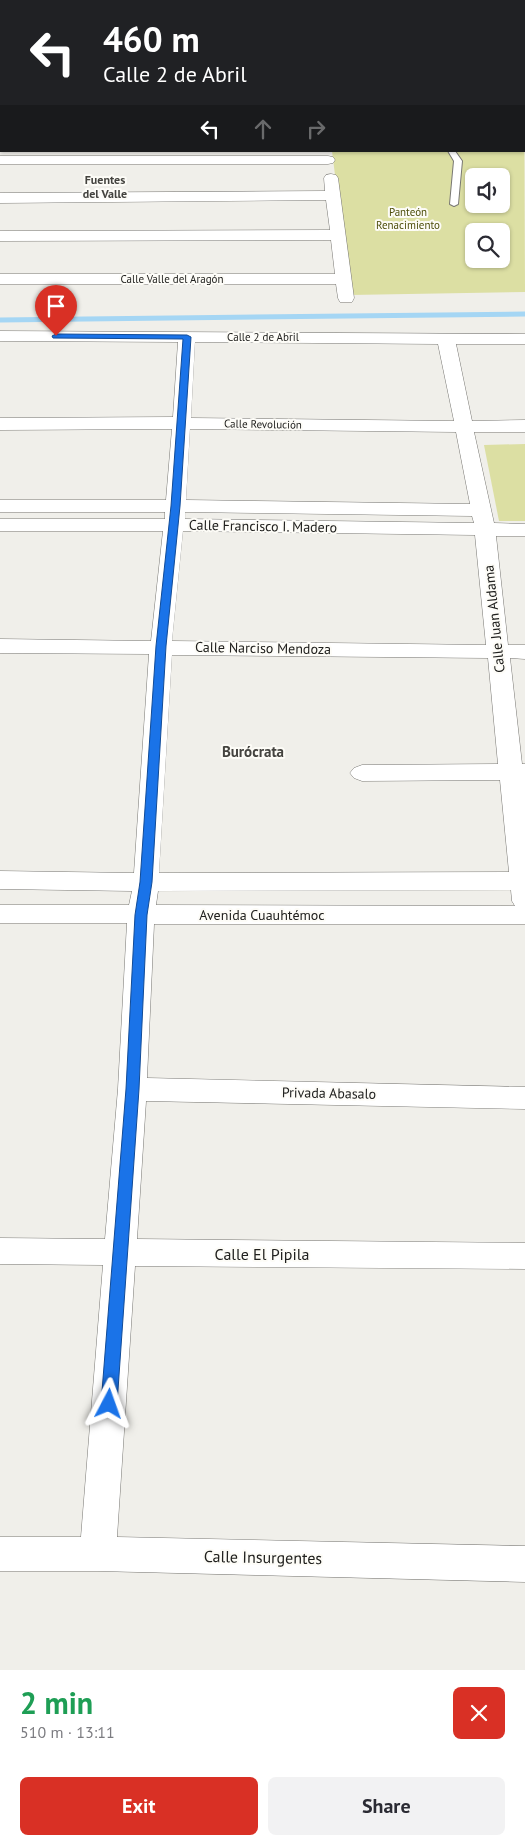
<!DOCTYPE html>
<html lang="en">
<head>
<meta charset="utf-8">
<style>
  :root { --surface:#fff; --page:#f2f2f3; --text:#2b2b33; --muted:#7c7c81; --accent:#d93025 }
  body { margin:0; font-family:"PT Sans",sans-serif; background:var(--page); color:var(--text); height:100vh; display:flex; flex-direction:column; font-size:19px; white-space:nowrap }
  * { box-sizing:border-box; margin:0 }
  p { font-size:16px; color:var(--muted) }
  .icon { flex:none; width:28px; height:28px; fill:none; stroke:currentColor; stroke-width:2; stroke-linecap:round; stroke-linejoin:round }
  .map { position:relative; height:1670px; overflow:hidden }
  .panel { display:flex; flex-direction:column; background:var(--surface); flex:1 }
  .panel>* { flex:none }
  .top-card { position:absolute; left:0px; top:0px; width:525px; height:152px; box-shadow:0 1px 4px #0004; background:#202124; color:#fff; overflow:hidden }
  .fabs { position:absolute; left:465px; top:168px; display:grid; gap:10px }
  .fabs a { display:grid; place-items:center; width:45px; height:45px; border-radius:8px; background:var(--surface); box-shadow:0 1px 4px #0004; font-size:25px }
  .pin { position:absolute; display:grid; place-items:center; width:42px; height:42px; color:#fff; margin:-51px -21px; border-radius:50% 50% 50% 0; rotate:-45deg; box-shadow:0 0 5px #0007 }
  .pin .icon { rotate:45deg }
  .me { position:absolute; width:55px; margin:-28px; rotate:4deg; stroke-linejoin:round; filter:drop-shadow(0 0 4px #0008) }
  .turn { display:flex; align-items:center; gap:18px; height:105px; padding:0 20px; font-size:22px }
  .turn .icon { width:65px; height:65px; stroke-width:2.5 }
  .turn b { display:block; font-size:35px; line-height:42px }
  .lanes { display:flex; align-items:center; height:48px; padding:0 20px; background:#0003; justify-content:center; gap:25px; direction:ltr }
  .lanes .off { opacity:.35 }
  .round { display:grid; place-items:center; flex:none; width:52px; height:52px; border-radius:8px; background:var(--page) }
  .headline { display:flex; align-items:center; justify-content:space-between; height:85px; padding:0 20px }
  h1 { font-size:30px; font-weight:800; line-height:38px; color:#1e9e55 }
  .button { display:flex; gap:10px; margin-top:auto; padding:10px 20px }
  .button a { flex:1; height:58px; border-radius:8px; background:var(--accent); color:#fff; font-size:20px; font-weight:800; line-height:58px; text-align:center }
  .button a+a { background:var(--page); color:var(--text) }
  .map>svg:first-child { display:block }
  .green { fill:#dcdfa3; fill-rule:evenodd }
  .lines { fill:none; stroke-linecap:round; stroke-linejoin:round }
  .stream { stroke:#a5d6f4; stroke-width:5 }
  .service-casing { stroke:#787773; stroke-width:2 }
  .minor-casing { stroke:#787773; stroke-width:1 }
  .trunk-casing { stroke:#cacac9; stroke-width:1 }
  .service { fill:#fff; fill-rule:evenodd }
  .minor { fill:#fff; fill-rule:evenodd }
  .trunk { fill:#faa87c; fill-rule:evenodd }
  .route { fill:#1a73e8; stroke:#114b97 }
  .labels { text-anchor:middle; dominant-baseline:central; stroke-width:4; stroke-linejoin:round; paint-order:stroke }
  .far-park-label { font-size:11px; fill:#4e4f0c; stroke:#fdfcf7 }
  .far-street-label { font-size:11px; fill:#21211f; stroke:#fdfcf7 }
  .far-neighbourhood-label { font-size:12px; font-weight:bold; fill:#44433f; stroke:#fdfcf7 }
  .street-label { font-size:14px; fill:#21211f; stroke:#fdfcf7 }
  .neighbourhood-label { font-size:15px; font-weight:bold; fill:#44433f; stroke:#fdfcf7 }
  .near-street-label { font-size:16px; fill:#21211f; stroke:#fdfcf7 }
</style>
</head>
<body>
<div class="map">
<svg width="525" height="1670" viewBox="0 0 525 1670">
  <rect width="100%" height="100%" fill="#f0efea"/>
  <g class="green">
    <path d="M 524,45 L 525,292 L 350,295 L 332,151 L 524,151 ZM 474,176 L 501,176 L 501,204 L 474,204 ZM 474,231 L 501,231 L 501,259 L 474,259 Z"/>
    <polygon points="525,444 525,521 499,521 484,445"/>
  </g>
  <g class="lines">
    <polyline class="stream" points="0,320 525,314"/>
    <g class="service-casing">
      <g id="service">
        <rect x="0" y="43" width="1" height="4"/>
        <rect x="524" y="86" width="1" height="4"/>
        <polygon points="448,151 455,151 462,161 458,204 454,206 450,204 454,161"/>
      </g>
    </g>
    <g class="minor-casing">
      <g id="minor">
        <rect x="504" y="0" width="12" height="1"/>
        <polygon points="0,156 328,156 333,157 335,160 333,163 328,164 0,164"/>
        <polygon points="331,174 336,175 338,178 354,298 352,302 340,302 338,298 336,284 0,284 0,274 335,274 331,240 0,241 0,231 330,230 326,200 0,203 0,193 325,191 324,178 326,175"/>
        <path d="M 0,331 L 525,334 L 525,344 L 456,344 L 472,421 L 525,420 L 525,432 L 474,432 L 494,523 L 525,524 L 525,536 L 496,536 L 508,645 L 525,645 L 525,659 L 510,658 L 522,764 L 525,764 L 525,924 L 154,924 L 147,1078 L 525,1087 L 525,1109 L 146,1101 L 137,1239 L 525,1243 L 525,1269 L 135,1266 L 117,1537 L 525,1546 L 525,1582 L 98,1571 L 0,1571 L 0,1537 L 81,1537 L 103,1265 L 0,1264 L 0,1238 L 105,1239 L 118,1089 L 127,923 L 0,923 L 0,905 L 129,905 L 132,891 L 0,889 L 0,871 L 134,873 L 149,654 L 0,653 L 0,639 L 151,641 L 163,531 L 0,531 L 0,519 L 165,519 L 165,512 L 0,512 L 0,500 L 166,500 L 172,429 L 0,430 L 0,418 L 173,417 L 178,342 L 0,341 ZM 195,342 L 438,344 L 454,421 L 191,418 ZM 190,429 L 456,432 L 470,504 L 186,500 ZM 185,512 L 472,516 L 474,523 L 185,519 ZM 183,531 L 475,535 L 486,645 L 172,641 ZM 172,655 L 488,658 L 498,764 L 362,765 L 354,768 L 350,773 L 354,778 L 362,781 L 500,780 L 509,872 L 159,873 ZM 511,890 L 512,901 L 515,906 L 156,905 L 158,891 Z"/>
      </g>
    </g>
    <g class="trunk-casing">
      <g id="trunk">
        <rect x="0" y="21" width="1" height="8"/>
        <rect x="524" y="27" width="1" height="8"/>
      </g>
    </g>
    <use href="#service" class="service"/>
    <use href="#minor" class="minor"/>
    <use href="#trunk" class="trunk"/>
  </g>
  <polygon class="route" points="56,334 187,335 191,337 180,506 166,646 152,882 147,915 139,1089 117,1404 114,1409 109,1411 103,1409 101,1404 126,1089 135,915 140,882 156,646 171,506 183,339 53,338 52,336"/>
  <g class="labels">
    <g class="far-park-label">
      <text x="408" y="212">Panteón<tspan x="408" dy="13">Renacimiento</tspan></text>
    </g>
    <g class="far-street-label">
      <text x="172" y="279">Calle Valle del Aragón</text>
      <text x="263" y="337">Calle 2 de Abril</text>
      <text transform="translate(263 424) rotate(1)">Calle Revolución</text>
    </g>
    <g class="far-neighbourhood-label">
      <text x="105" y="179">Fuentes<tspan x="105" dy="14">del Valle</tspan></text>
    </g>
    <g class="street-label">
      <text transform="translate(263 526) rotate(1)">Calle Francisco I. Madero</text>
      <text transform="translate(494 619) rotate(-96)">Calle Juan Aldama</text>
      <text transform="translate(263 648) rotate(1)">Calle Narciso Mendoza</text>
      <text x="262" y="915">Avenida Cuauhtémoc</text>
      <text transform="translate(329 1093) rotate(1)">Privada Abasalo</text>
    </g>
    <g class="neighbourhood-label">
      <text x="253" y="751">Burócrata</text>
    </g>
    <g class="near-street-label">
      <text x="262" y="1254">Calle El Pipila</text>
      <text transform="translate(263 1557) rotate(1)">Calle Insurgentes</text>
    </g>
  </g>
</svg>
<div class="fabs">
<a><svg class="icon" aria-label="sound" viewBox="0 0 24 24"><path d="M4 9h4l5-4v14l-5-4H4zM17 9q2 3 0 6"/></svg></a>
<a><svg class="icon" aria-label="search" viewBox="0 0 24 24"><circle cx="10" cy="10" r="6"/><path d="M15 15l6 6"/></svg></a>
</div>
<div class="pin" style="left:56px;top:336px;background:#d93025"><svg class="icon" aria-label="arrive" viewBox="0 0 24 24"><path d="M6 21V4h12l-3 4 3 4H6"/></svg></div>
<svg class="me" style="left:109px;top:1404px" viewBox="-20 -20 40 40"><path d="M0-17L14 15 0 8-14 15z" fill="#1a73e8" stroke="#fff" stroke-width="4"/></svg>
<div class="top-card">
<div class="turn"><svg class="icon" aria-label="left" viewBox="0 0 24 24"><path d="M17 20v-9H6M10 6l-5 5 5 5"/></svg><div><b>460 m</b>Calle 2 de Abril</div></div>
<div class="lanes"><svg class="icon" aria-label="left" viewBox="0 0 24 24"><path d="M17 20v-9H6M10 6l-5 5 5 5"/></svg><svg class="icon off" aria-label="ahead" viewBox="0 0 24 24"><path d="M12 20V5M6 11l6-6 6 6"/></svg><svg class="icon off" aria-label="right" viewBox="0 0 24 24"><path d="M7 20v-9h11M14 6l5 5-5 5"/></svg></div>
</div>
</div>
<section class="panel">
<div class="headline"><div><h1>2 min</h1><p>510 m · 13:11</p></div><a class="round" style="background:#d93025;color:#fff"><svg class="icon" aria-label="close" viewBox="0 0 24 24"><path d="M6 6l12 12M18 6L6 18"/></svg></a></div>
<div class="button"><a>Exit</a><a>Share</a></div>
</section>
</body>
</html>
